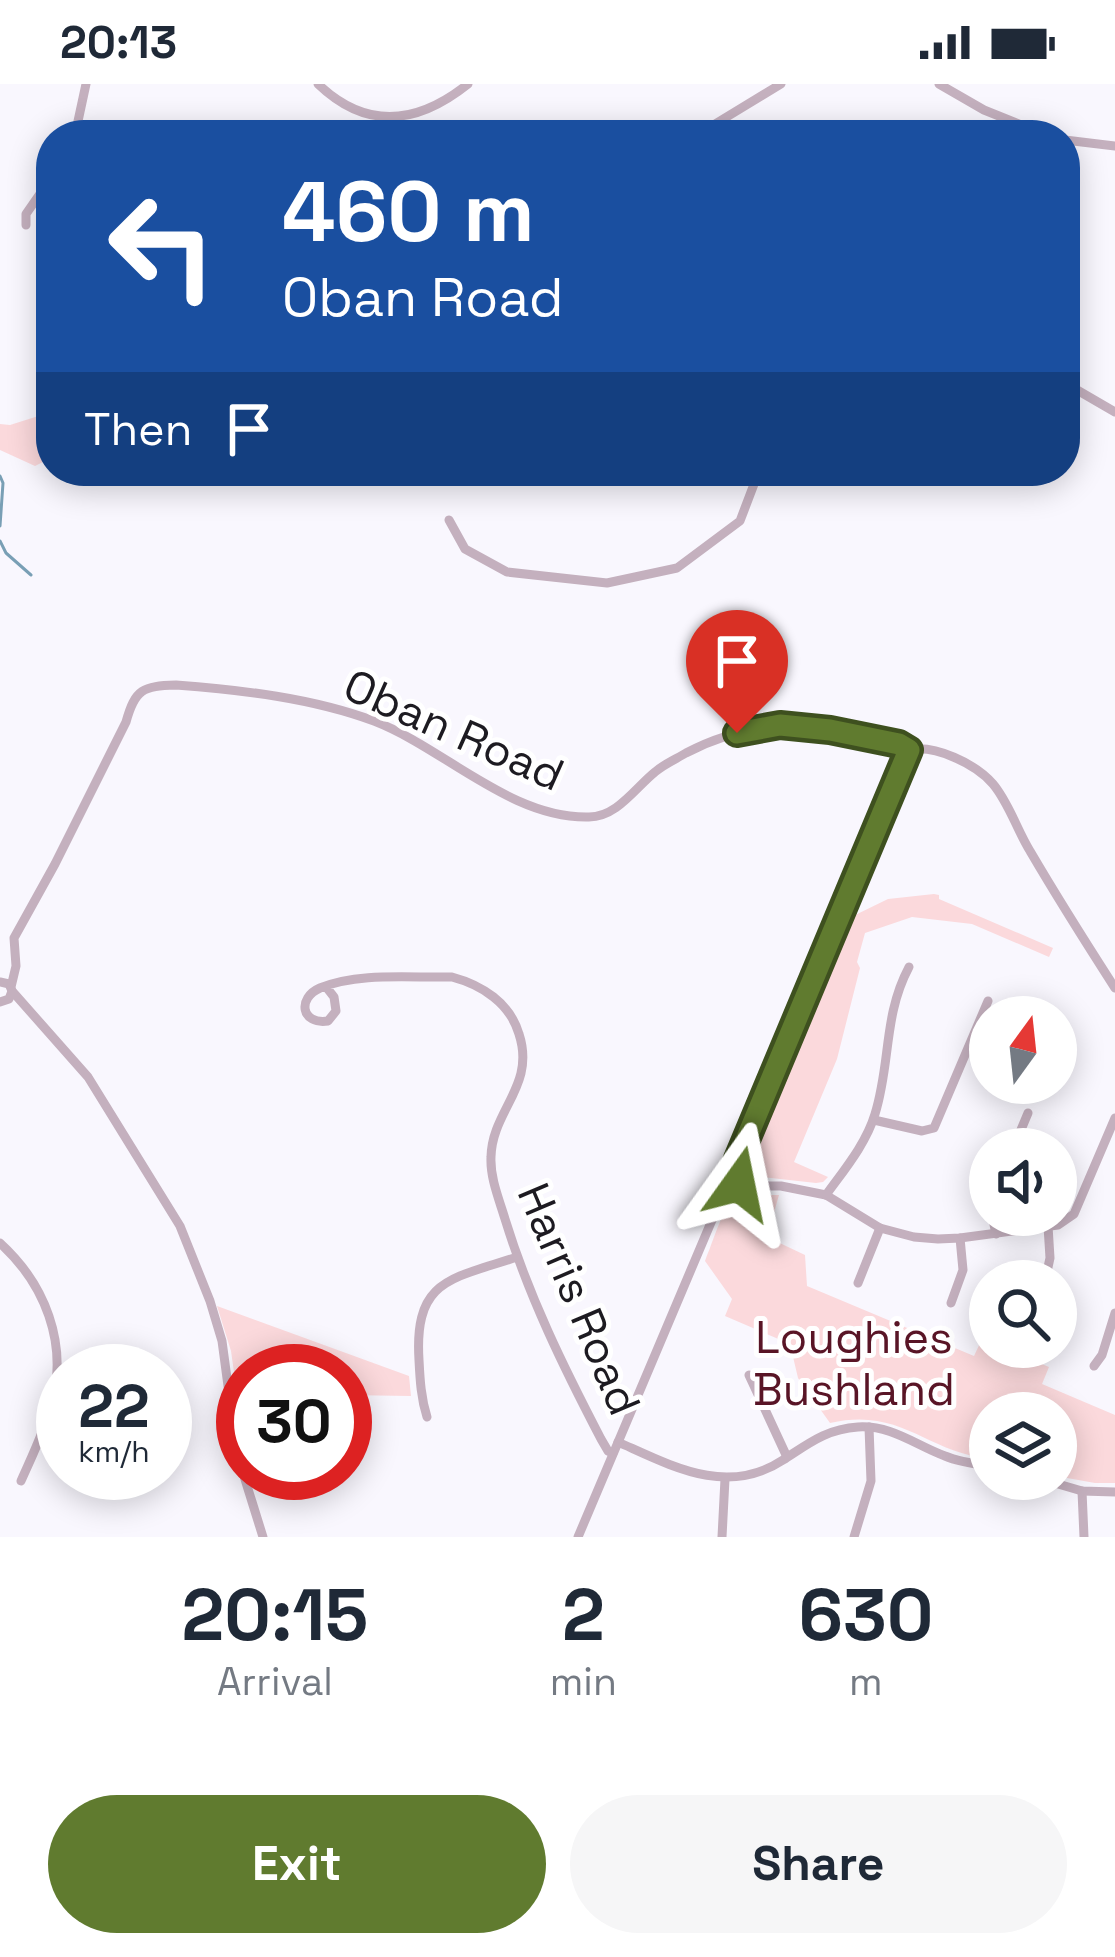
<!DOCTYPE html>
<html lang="en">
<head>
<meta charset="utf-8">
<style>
  :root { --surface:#fff; --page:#f6f6f7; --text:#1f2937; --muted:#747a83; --accent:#607b2f }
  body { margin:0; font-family:"Space Grotesk",sans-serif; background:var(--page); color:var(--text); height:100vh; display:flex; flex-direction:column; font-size:45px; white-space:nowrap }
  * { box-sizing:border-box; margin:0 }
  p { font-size:39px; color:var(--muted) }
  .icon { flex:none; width:66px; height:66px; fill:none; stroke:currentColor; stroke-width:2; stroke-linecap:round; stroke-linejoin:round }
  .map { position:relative; height:1453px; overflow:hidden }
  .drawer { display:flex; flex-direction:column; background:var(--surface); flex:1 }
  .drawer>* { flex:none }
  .banner { position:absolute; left:36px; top:36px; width:1044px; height:366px; border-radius:48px; box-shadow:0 6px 30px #0003; background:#1a4fa0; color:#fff; overflow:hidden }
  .needle { width:78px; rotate:15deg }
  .buttons { position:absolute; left:969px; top:912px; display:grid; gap:24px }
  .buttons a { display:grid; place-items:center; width:108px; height:108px; border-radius:50%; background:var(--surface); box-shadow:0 6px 30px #0003; font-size:60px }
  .speed { position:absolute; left:36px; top:1260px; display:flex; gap:24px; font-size:60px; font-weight:700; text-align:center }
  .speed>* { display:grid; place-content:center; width:156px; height:156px; border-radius:50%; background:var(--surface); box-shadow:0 6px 30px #0003; line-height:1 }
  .speed small { font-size:30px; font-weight:400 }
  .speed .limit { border:18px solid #d22; background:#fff; color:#111 }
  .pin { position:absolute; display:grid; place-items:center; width:102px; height:102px; color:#fff; margin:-123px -51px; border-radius:50% 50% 50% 0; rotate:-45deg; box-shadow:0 0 12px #0007 }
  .pin .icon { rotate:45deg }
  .me { position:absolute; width:132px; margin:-66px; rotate:12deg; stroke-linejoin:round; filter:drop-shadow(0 0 9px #0008) }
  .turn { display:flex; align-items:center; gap:42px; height:252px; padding:0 48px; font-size:54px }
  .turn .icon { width:156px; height:156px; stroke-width:2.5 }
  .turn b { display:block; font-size:84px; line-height:102px }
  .then { display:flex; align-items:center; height:114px; padding:0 48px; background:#0003; gap:24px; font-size:45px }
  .eta { display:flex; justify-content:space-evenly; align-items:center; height:204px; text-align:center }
  .eta b { font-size:72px; font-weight:800; line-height:84px }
  .primary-button { display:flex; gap:24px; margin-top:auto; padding:24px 48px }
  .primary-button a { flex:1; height:138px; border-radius:72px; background:var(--accent); color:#fff; font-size:48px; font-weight:800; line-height:138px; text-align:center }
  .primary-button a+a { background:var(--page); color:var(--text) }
  .status { display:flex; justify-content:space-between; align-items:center; height:84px; padding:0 60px; background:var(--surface); direction:ltr }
  .status svg { height:33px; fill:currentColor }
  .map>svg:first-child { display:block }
  .green { fill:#fbd9dc }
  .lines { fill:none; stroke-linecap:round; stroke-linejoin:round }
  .stream { stroke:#799fb5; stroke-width:3 }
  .minor { stroke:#c4b0be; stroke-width:9 }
  .route-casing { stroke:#3e501f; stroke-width:30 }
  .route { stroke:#607b2f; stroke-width:21 }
  .labels { text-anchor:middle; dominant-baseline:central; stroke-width:10; stroke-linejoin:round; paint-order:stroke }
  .street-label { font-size:45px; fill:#1d1b21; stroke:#fff }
  .park-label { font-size:45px; fill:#591526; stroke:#fff }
</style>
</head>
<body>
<div class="status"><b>20:13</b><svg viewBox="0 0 49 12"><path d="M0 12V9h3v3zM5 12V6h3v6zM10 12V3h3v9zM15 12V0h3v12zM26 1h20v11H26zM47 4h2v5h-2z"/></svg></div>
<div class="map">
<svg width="1115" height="1453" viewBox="0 0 1115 1453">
  <rect width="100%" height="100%" fill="#f9f7fe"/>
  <g class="green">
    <polygon points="51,328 51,374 35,382 0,366 0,340 10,341"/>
    <polygon points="934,810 939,811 939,815 1053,864 1049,873 972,840 912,833 865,849 857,878 860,884 837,975 794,1078 828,1093 823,1098 816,1099 752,1092 747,1085 747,1076 849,834 888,815"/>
    <path d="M 779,1111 L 767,1153 L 805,1171 L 807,1202 L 974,1272 L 982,1255 L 990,1258 L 990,1263 L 1001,1263 L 1049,1283 L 1042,1300 L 1115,1331 L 1115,1399 L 1095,1399 L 1056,1392 L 1056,1329 L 990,1329 L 990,1375 C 925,1368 902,1323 830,1339 L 798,1294 L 790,1260 L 725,1232 L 732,1215 L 705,1177 C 725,1129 720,1110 779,1111 Z"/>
    <polygon points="217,1222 409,1292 411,1312 345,1311 345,1287 243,1287 243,1309 237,1309 231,1267"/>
  </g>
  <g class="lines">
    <g class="stream">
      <polyline points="0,392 3,399 0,442"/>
      <polyline points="0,457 6,469 31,491"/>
    </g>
    <g class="minor">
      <path d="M 318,0 C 367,47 418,40 468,0"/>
      <polyline points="939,0 984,26 1046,51"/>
      <polyline points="75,51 86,0"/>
      <polyline points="697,51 781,0"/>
      <polyline points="1065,56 1115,62"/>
      <polyline points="26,141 26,130 51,94"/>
      <polyline points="1065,299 1115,328"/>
      <polyline points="449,436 465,465 507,488 607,499 677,484 740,437 759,387"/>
      <polyline points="0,898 9,900 12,907 9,915 0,918"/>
      <path d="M 11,903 L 16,882 L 14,854 L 55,780 L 126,638 C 135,605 143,602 176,601 C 242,606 312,614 374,637 C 444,664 511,735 589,733 C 617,733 635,704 655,688 C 664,680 676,675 686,669 C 764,628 818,644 900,660 L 909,666 C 934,660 976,680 993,700 C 1009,719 1017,746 1030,767 C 1057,813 1086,859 1115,904"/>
      <path d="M 327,904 L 334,913 L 336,927 L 328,937 C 301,941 297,914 320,904 C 358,888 410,894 452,893 C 482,901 510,919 519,950 C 536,1002 492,1026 491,1073 C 490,1094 499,1115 505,1135 C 529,1213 564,1284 601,1355 L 608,1367 L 613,1369"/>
      <polyline points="12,907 88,993 180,1142 210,1217 222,1257 235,1354 243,1388"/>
      <polyline points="874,1036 922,1047 934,1044 988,917"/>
      <polyline points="1013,1065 1028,1029"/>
      <polyline points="741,1103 735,1082 909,666"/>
      <path d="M 826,1111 C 844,1086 866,1060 875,1030 C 891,979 883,932 909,883"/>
      <polyline points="992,1131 996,1150"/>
      <path d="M 0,1159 C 45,1200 68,1259 52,1319 C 45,1346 32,1372 21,1397"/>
      <polyline points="1045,1197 1050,1174 1048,1142"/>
      <polyline points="858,1199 880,1144"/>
      <polyline points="951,1219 963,1186 960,1154"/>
      <polyline points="1022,1263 1026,1267"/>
      <polyline points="1094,1282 1102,1271 1115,1229"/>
      <polyline points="749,1291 787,1373"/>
      <path d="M 427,1333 C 421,1314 420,1296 419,1276 C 414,1195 451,1195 517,1173"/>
      <path d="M 618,1358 C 672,1382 727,1413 783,1376 C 808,1360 826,1345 858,1343 C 892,1341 915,1361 945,1372 C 959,1378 975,1380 990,1382"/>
      <polyline points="243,1389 263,1453"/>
      <polyline points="1041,1395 1082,1407 1115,1408"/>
      <polyline points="1082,1407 1084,1453"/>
      <polyline points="578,1453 712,1136 727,1111 741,1103 753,1102 781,1102 826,1111 880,1144 914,1153 938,1155 960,1154 1058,1141 1074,1130 1115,1034"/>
      <polyline points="722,1453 725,1395"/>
      <polyline points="854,1453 871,1397 869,1343"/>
    </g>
  </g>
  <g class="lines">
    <g class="route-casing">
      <polyline id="route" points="737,649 780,641 830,646 899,660 909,666 735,1082 739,1100"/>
    </g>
    <use href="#route" class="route"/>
  </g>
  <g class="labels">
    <g class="street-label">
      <text transform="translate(454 646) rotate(24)">Oban Road</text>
      <text transform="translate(579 1215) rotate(67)">Harris Road</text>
    </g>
    <g class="park-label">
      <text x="854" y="1253">Loughies<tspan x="854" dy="52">Bushland</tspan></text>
    </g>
  </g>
</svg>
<div class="buttons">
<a><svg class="needle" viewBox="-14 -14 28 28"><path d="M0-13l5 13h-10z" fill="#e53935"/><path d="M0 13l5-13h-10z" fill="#747a83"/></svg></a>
<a><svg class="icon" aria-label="sound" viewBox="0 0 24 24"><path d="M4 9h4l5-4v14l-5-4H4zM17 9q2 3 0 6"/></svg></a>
<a><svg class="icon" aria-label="search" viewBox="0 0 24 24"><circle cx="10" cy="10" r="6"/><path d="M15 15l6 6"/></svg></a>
<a><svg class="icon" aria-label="layers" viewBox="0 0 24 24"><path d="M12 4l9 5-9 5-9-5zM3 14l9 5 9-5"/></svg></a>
</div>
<div class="speed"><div>22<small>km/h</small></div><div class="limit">30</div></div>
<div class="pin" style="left:737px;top:649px;background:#d93025"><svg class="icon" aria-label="arrive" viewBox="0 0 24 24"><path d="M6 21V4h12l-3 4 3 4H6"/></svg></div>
<svg class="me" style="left:739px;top:1100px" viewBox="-20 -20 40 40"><path d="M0-17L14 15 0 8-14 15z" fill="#607b2f" stroke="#fff" stroke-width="4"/></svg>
<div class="banner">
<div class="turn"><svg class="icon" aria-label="left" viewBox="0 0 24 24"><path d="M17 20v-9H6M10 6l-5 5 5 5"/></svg><div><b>460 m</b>Oban Road</div></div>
<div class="then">Then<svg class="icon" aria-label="arrive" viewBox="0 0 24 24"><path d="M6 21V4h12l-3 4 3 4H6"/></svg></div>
</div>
</div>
<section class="drawer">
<div class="eta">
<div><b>20:15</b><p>Arrival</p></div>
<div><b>2</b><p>min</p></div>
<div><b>630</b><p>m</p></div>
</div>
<div class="primary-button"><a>Exit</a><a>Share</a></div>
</section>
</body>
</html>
